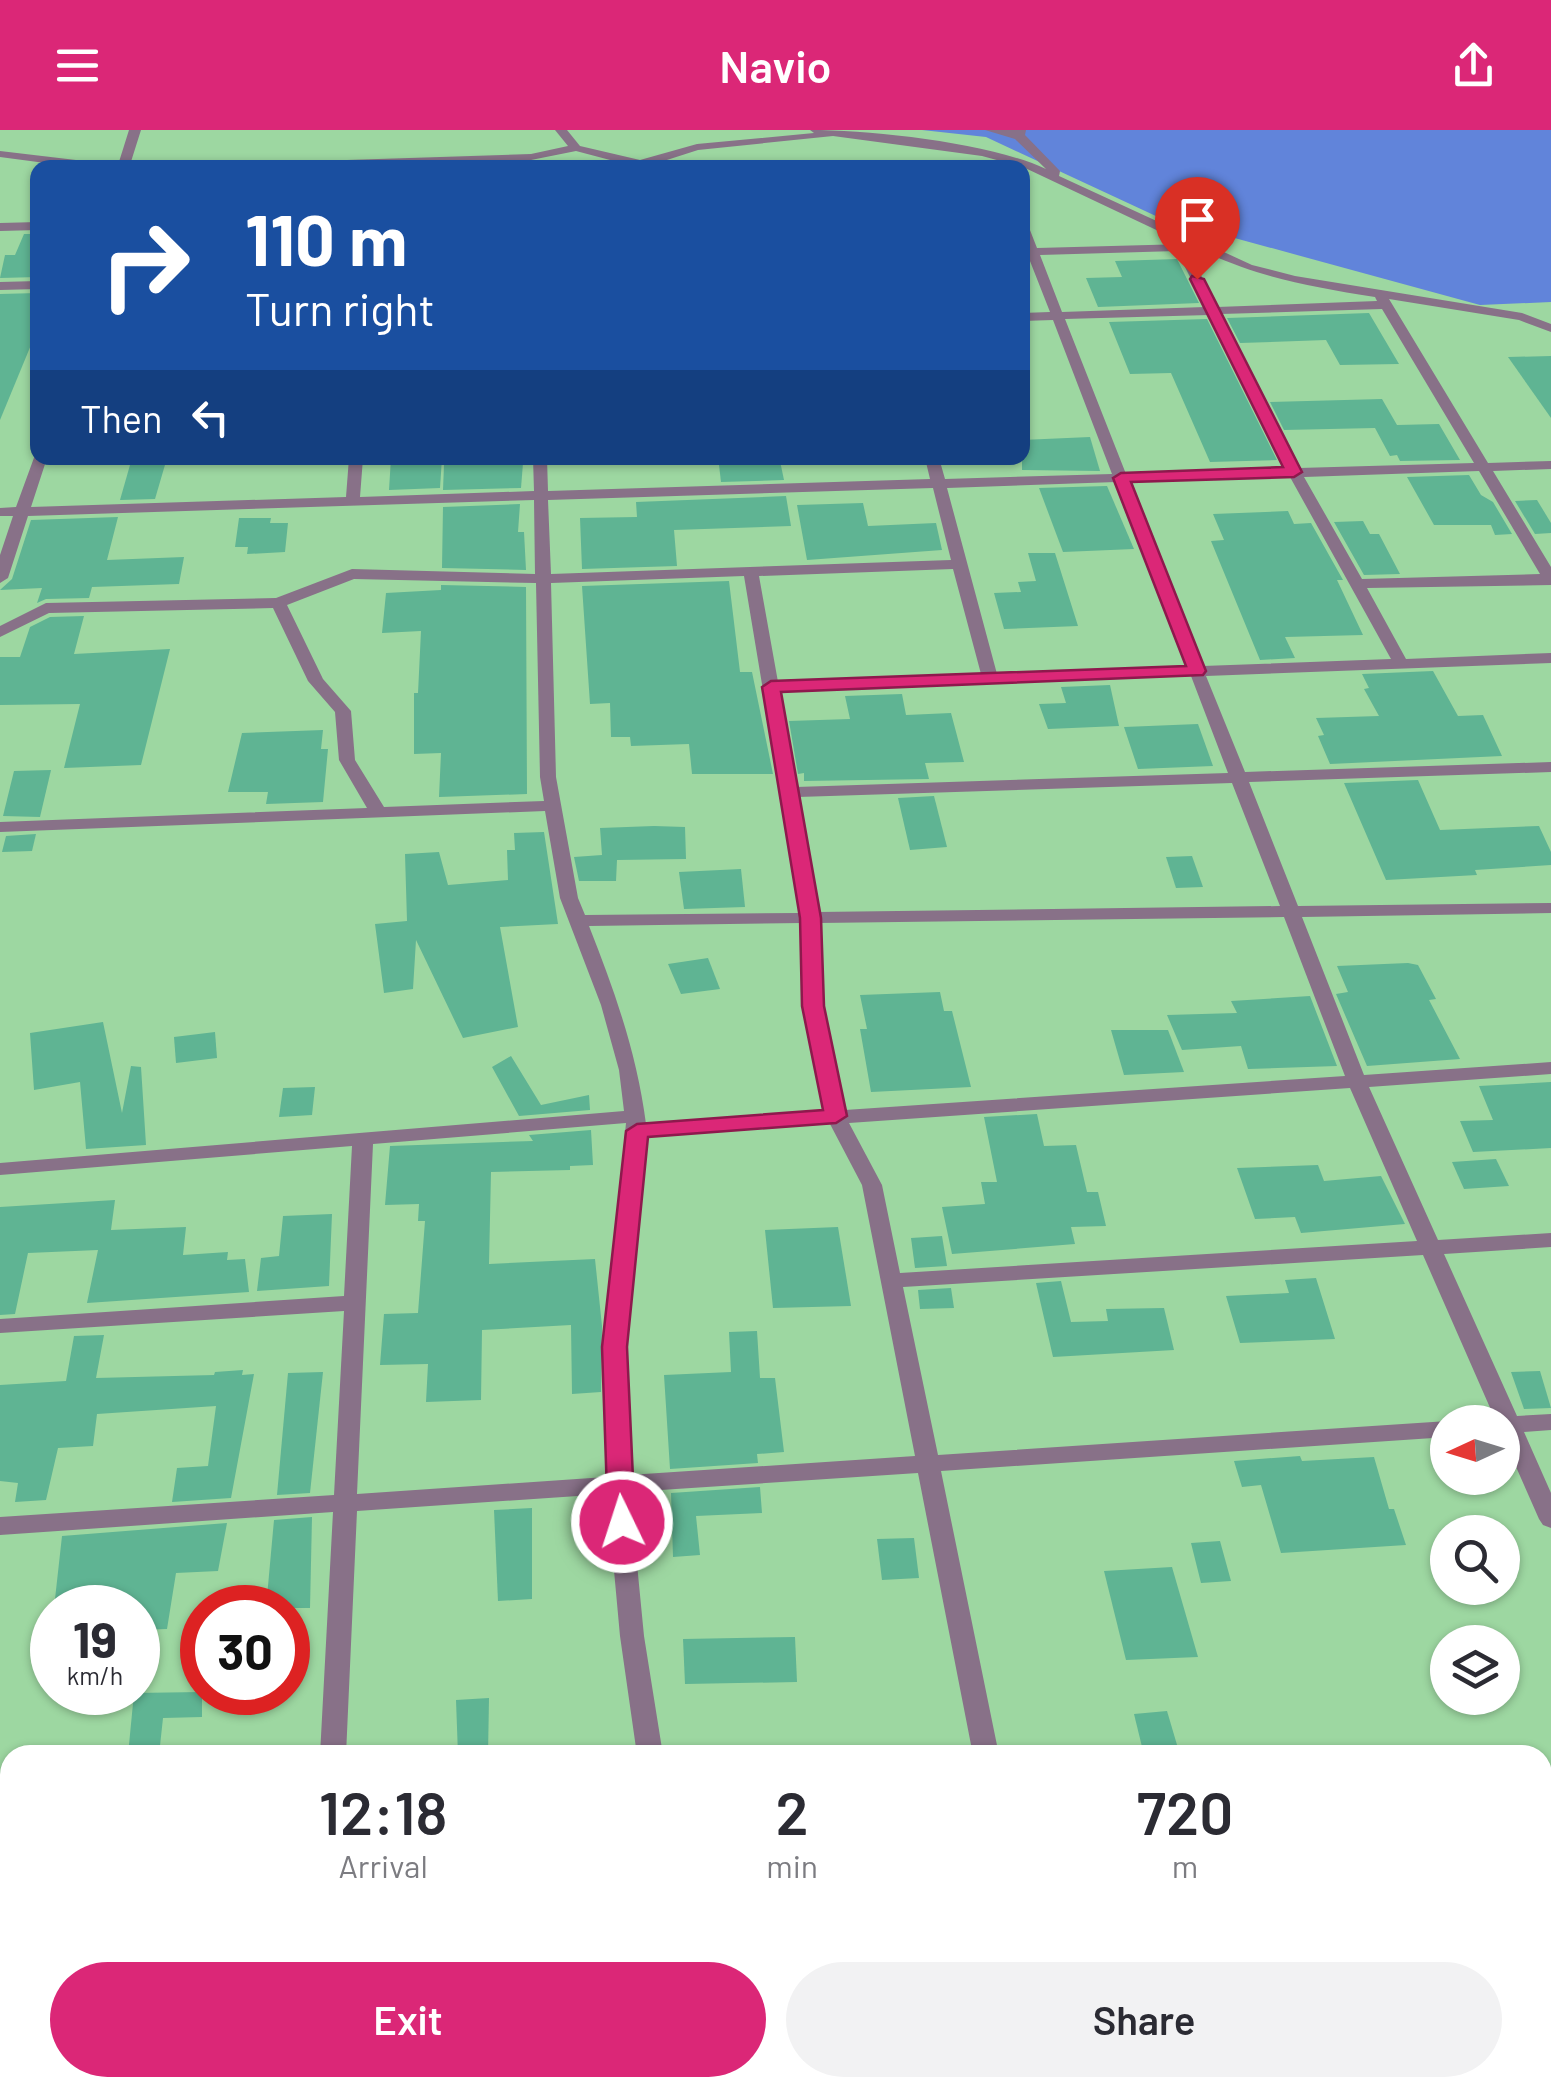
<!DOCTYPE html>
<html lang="en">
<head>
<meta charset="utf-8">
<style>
  :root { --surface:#fff; --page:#f2f2f3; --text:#2b2b33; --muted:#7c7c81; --accent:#db2777 }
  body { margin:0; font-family:Barlow,sans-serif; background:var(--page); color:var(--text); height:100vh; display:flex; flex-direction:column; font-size:38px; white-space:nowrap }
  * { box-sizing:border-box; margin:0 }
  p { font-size:32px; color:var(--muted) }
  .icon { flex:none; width:55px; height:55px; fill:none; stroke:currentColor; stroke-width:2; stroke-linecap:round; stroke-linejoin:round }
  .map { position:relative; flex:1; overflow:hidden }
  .details { position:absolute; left:0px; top:1615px; width:1552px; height:352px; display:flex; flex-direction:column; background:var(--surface); border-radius:30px 30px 0 0; box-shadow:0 2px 8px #0004 }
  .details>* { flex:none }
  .hud { position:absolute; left:30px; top:30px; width:1000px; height:305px; border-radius:20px; box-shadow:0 2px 8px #0004; background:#1a4fa0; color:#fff; overflow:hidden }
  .needle { width:65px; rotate:266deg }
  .buttons { position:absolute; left:1430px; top:1275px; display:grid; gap:20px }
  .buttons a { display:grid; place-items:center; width:90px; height:90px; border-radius:50%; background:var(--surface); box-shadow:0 2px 8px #0004; font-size:50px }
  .speed { position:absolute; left:30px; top:1455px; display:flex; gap:20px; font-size:50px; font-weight:700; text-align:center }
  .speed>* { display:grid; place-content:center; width:130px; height:130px; border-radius:50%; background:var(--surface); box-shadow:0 2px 8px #0004; line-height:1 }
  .speed small { font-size:25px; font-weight:400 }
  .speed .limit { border:15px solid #d22; background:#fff; color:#111 }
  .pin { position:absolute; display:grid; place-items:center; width:85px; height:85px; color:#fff; margin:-102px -42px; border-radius:50% 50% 50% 0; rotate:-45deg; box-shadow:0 0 10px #0007 }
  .pin .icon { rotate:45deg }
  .me { position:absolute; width:110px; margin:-55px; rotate:356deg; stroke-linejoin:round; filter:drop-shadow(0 0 8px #0008) }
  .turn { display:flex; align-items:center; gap:35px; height:210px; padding:0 50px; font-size:45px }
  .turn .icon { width:130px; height:130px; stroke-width:2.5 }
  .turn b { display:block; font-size:70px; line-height:85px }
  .then { display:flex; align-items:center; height:95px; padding:0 50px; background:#0003; gap:20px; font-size:38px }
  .eta { display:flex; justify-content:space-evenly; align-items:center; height:170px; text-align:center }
  .eta b { font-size:60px; font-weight:600; line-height:70px }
  .primary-button { display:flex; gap:20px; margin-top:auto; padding:20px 50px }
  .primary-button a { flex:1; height:115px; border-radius:60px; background:var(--accent); color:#fff; font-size:40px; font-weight:600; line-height:115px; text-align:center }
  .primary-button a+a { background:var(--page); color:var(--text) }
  header { display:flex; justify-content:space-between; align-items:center; height:130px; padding:0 50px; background:var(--accent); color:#fff; font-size:45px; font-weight:600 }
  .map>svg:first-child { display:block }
  .water { fill:#6184da }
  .building { fill:#5fb493 }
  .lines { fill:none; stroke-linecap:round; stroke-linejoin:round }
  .minor { fill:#887188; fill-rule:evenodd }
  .route { fill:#db2777; stroke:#8e194d; stroke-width:2.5 }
</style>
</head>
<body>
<header><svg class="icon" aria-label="menu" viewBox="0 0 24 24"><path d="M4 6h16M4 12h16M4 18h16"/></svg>Navio<svg class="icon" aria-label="share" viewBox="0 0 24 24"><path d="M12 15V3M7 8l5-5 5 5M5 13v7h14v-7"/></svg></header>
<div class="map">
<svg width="1551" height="1966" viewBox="0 0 1551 1966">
  <rect width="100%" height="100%" fill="#9dd7a1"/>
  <polygon class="water" points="922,0 1551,0 1551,172 1480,175 1158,87 986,7"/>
  <g class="building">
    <polygon points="24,104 38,104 38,147 0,148 5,125 15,125"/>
    <polygon points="1177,129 1199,173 1098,177 1086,148 1122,147 1115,131"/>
    <polygon points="38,163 38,198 0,290 0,164"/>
    <polygon points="1369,183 1399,234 1340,235 1326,210 1240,213 1227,188"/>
    <polygon points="1207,189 1277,330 1210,332 1171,243 1130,244 1109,192"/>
    <polygon points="1551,226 1551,288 1508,227"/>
    <polygon points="1382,269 1397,295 1439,294 1460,330 1400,331 1397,325 1390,326 1375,298 1284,300 1270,272"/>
    <polygon points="1090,307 1100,341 1022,340 1022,310"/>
    <polygon points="132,328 167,328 155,369 120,370"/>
    <polygon points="391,328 442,328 440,358 389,360"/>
    <polygon points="736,331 780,331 784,350 721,352 719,335"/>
    <polygon points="523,333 521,358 443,360 444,335"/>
    <polygon points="1469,345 1481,365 1493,372 1512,404 1495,405 1491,395 1434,395 1407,347"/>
    <polygon points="1107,356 1134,419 1063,422 1039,358"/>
    <polygon points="786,366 791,396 674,400 677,436 582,439 580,388 637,387 636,372"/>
    <polygon points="1537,370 1551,393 1551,403 1535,404 1515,371"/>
    <polygon points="863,373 868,396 936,393 942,420 807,430 797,375"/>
    <polygon points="520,374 518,402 524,402 526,440 442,438 443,377"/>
    <polygon points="1288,381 1294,394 1311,393 1343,450 1337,450 1363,505 1285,507 1295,528 1260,530 1211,411 1224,410 1213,384"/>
    <polygon points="118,387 107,430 184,427 179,454 92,457 89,468 46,469 37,473 42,458 0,460 12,449 31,390"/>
    <polygon points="239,388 271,388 270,393 288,393 285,422 247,424 248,417 235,417"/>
    <polygon points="1363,391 1370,404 1379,404 1400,444 1364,445 1334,392"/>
    <polygon points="1028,423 1055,423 1078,496 1004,499 994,463 1021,462 1018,452 1036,451"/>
    <polygon points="729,451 740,542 752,542 773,644 692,644 689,614 631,616 630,607 611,607 610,573 590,574 582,456"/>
    <polygon points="441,455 526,457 527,664 439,667 441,623 414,624 414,563 418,563 421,501 382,503 386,463 441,460"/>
    <polygon points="84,486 74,524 170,519 141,635 64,638 80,574 0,575 0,527 20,527 30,497 50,487"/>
    <polygon points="1433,541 1458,586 1483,585 1502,626 1330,634 1318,606 1324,605 1316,588 1379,586 1364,559 1369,558 1362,544"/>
    <polygon points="1110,555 1119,596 1048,599 1039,574 1066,573 1061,557"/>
    <polygon points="902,564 906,585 951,583 964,632 925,633 929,649 804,651 804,643 798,644 789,591 850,589 845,566"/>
    <polygon points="1198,594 1213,636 1138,639 1124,597"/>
    <polygon points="323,600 321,619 328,619 323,672 266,674 268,662 228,662 242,603"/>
    <polygon points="51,640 40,687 3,686 14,641"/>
    <polygon points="1418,650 1440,700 1539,696 1551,722 1551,735 1475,740 1477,745 1386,750 1344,653"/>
    <polygon points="934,666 947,717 910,720 898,668"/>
    <polygon points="654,696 685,697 686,729 617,730 616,751 579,751 574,727 602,725 600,698"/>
    <polygon points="544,702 558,794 500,797 518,897 463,908 416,810 413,859 384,863 375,794 407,791 405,724 439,722 448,755 508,750 507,720 515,720 514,703"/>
    <polygon points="36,704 32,721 2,722 6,706"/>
    <polygon points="1192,726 1203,757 1176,758 1166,727"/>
    <polygon points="741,739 745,777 684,779 679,742"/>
    <polygon points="708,828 720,859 681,864 668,834"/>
    <polygon points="1408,833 1418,835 1436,869 1429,870 1460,929 1367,936 1336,864 1348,862 1337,836"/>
    <polygon points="940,862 944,881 952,881 971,957 871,962 860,899 867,899 860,865"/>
    <polygon points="1310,866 1337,936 1248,939 1241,916 1182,920 1167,885 1237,883 1231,871"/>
    <polygon points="103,892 122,983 131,936 141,937 146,1015 86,1019 80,952 34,960 30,903"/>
    <polygon points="1111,900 1168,900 1184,942 1124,945"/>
    <polygon points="215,902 217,928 176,933 174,907"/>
    <polygon points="511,926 541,975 589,965 590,980 519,986 492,937"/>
    <polygon points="1551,952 1551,1018 1473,1022 1460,991 1493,990 1479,956"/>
    <polygon points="315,957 312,985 279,987 283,958"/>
    <polygon points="1037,984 1044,1016 1076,1015 1087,1062 1098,1062 1106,1096 1071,1097 1075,1114 952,1124 942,1077 985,1074 981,1052 997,1052 984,987"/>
    <polygon points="591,1000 593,1035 570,1036 570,1040 491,1042 489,1134 595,1129 602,1196 601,1262 572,1264 571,1195 482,1200 481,1270 426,1272 428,1234 380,1235 384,1184 418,1183 425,1091 418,1091 419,1074 385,1075 390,1016 533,1011 529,1005"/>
    <polygon points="1496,1029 1509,1056 1464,1059 1452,1032"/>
    <polygon points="1318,1035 1324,1051 1381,1046 1405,1094 1301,1103 1295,1087 1255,1089 1237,1038"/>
    <polygon points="115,1070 111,1100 186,1097 183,1125 228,1122 227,1130 245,1129 249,1162 87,1173 98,1120 28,1123 15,1184 0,1185 0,1077"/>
    <polygon points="332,1084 329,1156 257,1161 261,1128 279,1126 283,1086"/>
    <polygon points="838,1097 851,1176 773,1178 765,1100"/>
    <polygon points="942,1106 947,1136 915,1138 911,1108"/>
    <polygon points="1316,1148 1335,1209 1240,1213 1226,1166 1289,1163 1285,1150"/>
    <polygon points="1061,1151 1071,1192 1108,1191 1106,1179 1164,1178 1174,1220 1053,1227 1036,1153"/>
    <polygon points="951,1158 954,1178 920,1179 918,1160"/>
    <polygon points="757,1201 760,1248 775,1248 784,1322 757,1324 758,1333 670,1339 664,1245 731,1242 729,1202"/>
    <polygon points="104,1205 96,1248 214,1245 215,1242 243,1240 242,1245 254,1244 231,1368 172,1372 177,1338 208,1336 216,1276 97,1284 93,1316 58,1318 46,1370 15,1372 18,1353 0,1351 0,1255 66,1251 74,1206"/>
    <polygon points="1540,1241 1551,1278 1524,1279 1511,1242"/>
    <polygon points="323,1242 310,1363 277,1365 288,1243"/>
    <polygon points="1300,1326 1302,1331 1374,1327 1389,1379 1394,1379 1406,1415 1281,1423 1261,1355 1242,1357 1234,1331"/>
    <polygon points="760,1357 762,1383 696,1386 700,1425 673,1427 671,1363"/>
    <polygon points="532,1378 532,1469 498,1471 494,1380"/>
    <polygon points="312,1387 310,1478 266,1478 274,1390"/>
    <polygon points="227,1393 218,1441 176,1443 167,1499 138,1500 138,1478 54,1478 62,1406"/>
    <polygon points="914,1408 919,1448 882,1450 877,1409"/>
    <polygon points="1220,1411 1231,1451 1201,1453 1191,1413"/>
    <polygon points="1172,1437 1198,1527 1126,1530 1104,1441"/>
    <polygon points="795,1507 797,1552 685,1554 683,1509"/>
    <polygon points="202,1562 202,1587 163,1588 159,1625 128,1625 134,1563"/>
    <polygon points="489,1568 488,1625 458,1625 456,1570"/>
    <polygon points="1167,1581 1180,1625 1144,1625 1134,1584"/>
  </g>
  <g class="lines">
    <g class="minor">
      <polygon points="129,0 141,0 129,38 83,38 0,27 0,21 118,35"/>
      <path d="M 555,0 L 567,0 L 580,16 L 640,30 L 697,14 L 814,3 L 810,0 C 873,0 990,13 1046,39 L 1015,9 L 985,0 L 1026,0 L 1025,5 L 1060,41 L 1059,46 L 1252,135 L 1295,146 L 1522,183 L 1551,194 L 1551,202 L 1519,190 L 1389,169 L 1488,333 L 1551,331 L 1551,339 L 1493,341 L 1551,437 L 1551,455 L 1367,458 L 1406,529 L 1551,523 L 1551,533 L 1206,546 L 1245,642 L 1551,632 L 1551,642 L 1249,652 L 1298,776 L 1551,773 L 1551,783 L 1302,787 L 1364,945 L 1551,932 L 1551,944 L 1369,957 L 1438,1110 L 1551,1103 L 1551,1117 L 1444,1124 L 1517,1286 L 1551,1284 L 1551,1300 L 1524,1302 L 1551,1363 L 1551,1398 L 1543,1395 L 1539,1389 L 1502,1305 L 1502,1292 L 1492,1292 L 1495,1289 L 1423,1125 L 903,1157 L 938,1325 L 1448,1291 L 1453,1292 L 1448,1292 L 1448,1307 L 941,1341 L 999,1625 L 973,1625 L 918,1343 L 630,1362 L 644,1506 L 663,1625 L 637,1625 L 620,1506 L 607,1364 L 357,1381 L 346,1625 L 320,1625 L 333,1382 L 0,1405 L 0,1387 L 334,1365 L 344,1181 L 0,1203 L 0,1189 L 344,1166 L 352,1016 L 0,1045 L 0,1033 L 624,981 L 619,940 L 601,875 L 560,768 L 545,681 L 0,702 L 0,692 L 367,678 L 339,630 L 335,582 L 308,551 L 273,478 L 49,483 L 0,507 L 0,496 L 46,473 L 276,468 L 352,439 L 535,444 L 534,370 L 28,386 L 8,448 L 0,453 L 0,425 L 13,386 L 0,386 L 0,378 L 16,377 L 35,325 L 47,328 L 31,377 L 346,367 L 349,328 L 363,328 L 360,367 L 534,361 L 533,328 L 547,328 L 548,361 L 930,349 L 925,328 L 939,328 L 945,349 L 1112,344 L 1053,190 L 1022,191 L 1022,183 L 1050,182 L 1028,126 L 1022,126 L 1022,92 L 1028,95 L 1037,118 L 1186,114 L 1023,37 L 982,26 L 833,6 L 698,20 L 642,38 L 627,38 L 629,35 L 576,21 L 531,30 L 316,38 L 190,38 L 195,35 L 531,24 L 568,16 ZM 1198,119 C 1260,148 1308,156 1375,167 L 1377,171 L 1217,177 L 1189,121 ZM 1177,121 L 1205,177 L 1062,182 L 1040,125 ZM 1382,179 L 1474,333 L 1299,338 L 1221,184 ZM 1209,185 L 1285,339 L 1126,344 L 1065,189 ZM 1479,341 L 1540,444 L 1362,449 L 1304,347 ZM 1290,347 L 1391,529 L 1203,536 L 1130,352 ZM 1116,352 L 1187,537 L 997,544 L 947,358 ZM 933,358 L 951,430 L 551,444 L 548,370 ZM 953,439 L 981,544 L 778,552 L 759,446 ZM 744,446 L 800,783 L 585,785 L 578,768 L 556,647 L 551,453 ZM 354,449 L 536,453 L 540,647 L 544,671 L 384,677 L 355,630 L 351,581 L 323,549 L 287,475 ZM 1191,546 L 1228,643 L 796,657 L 780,562 ZM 1232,653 L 1280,776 L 818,782 L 798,667 ZM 1284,787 L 1345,946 L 845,980 L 823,876 L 819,793 ZM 801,793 L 803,876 L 825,982 L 646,994 C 637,924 615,862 589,796 ZM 1350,958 L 1417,1111 L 900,1143 L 882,1055 L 849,993 ZM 626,993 L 604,1217 L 606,1347 L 357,1364 L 373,1014 ZM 830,994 L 862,1055 L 915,1326 L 629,1345 L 626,1217 L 647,1007 Z"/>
      <polygon points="38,92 38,100 0,101 0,93"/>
      <polygon points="38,151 38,159 0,160 0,152"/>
      <rect x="1542" y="1801" width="9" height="24"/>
      <polygon points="10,1937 10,1958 21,1958 0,1965 0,1939"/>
      <polygon points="464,1958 492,1958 491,1966 463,1966"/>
    </g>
  </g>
  <polygon class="route" points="1192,146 1204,149 1302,342 1294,347 1131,352 1206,541 1203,545 781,562 821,788 824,876 847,986 836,993 648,1007 627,1217 635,1392 631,1399 612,1399 608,1392 602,1217 626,1001 637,994 823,980 802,876 800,788 762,557 771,551 1186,536 1113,348 1121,343 1283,337 1190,149"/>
</svg>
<div class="buttons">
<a><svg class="needle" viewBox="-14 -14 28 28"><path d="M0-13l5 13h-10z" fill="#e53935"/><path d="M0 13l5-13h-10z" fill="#7c7c81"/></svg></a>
<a><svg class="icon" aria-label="search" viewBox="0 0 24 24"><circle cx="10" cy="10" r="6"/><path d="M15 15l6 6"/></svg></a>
<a><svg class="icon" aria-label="layers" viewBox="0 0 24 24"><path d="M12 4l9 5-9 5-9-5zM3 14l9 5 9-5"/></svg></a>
</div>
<div class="speed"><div>19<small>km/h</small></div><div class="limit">30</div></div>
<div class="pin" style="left:1197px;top:149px;background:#d93025"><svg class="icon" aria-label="arrive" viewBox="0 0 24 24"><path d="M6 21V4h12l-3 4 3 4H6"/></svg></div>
<svg class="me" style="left:622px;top:1392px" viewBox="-20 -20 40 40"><circle r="17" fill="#db2777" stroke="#fff" stroke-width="3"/><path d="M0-11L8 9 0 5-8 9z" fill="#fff"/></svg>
<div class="hud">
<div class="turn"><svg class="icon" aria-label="right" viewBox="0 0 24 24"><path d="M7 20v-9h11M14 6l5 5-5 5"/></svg><div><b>110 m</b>Turn right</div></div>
<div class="then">Then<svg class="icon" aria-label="left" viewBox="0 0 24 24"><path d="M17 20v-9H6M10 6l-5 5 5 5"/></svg></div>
</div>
<section class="details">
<div class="eta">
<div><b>12:18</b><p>Arrival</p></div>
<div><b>2</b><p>min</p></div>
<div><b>720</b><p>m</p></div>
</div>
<div class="primary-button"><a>Exit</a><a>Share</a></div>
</section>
</div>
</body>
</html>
